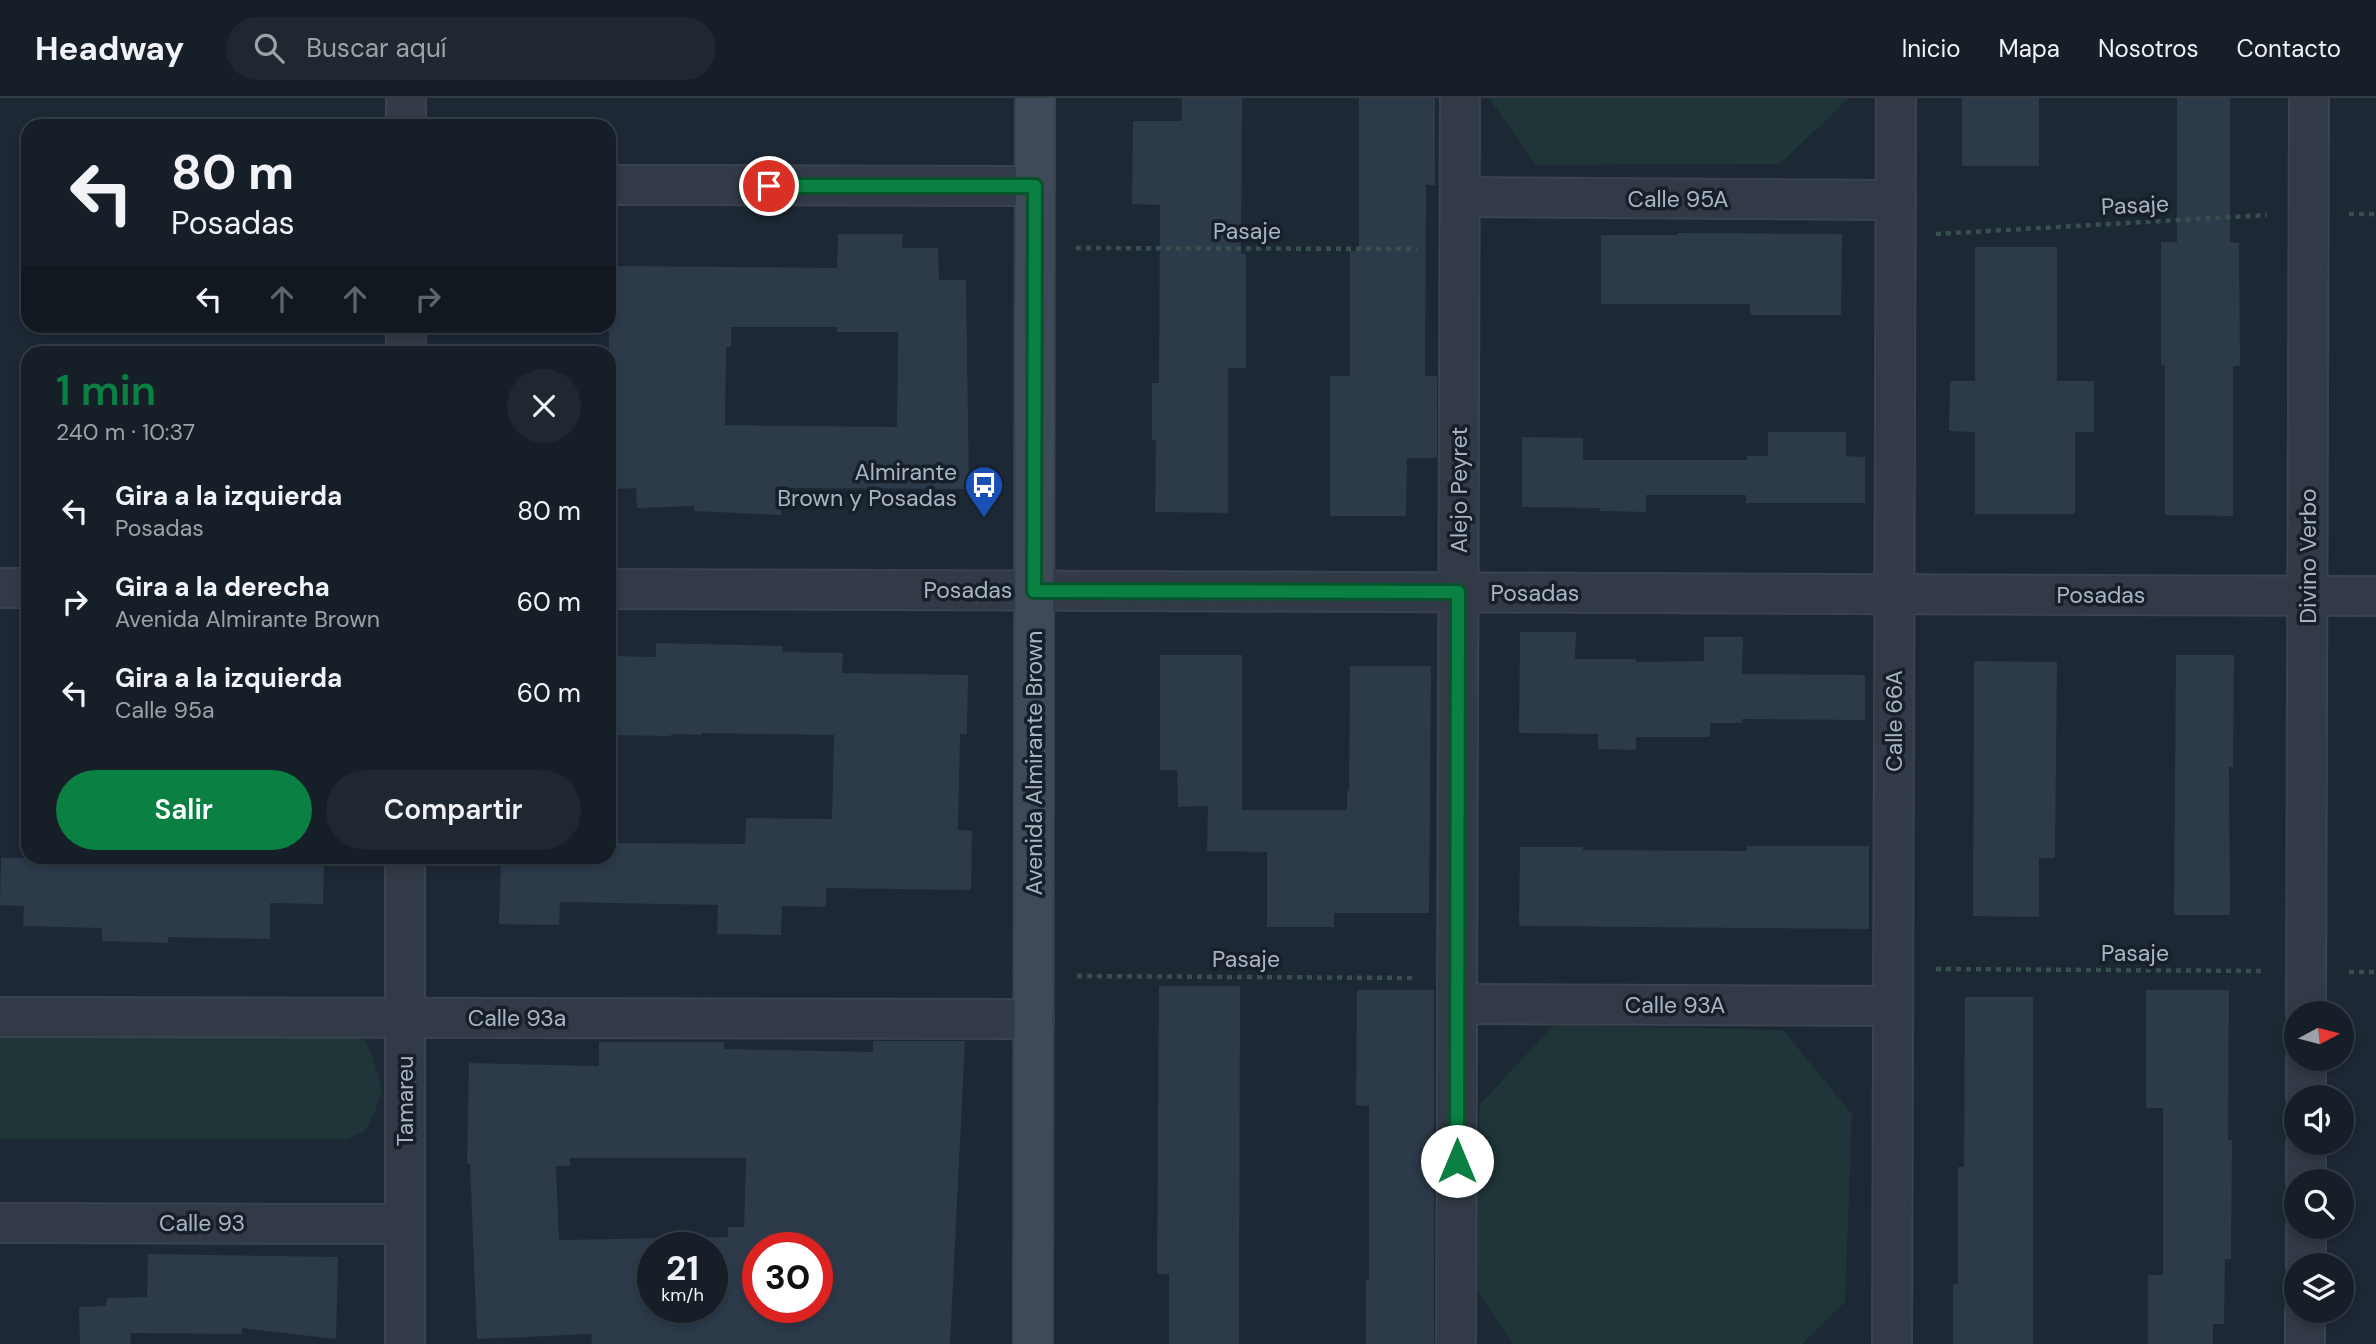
<!DOCTYPE html>
<html lang="es">
<head>
<meta charset="utf-8">
<style>
  :root { --surface:#161e28; --page:#1f2730; --text:#f1f3f6; --muted:#9ea2a8; --line:#353c45; --accent:#0b8043 }
  body { margin:0; font-family:"DM Sans",sans-serif; background:var(--page); color:var(--text); height:100vh; display:flex; flex-direction:column; font-size:26px; white-space:nowrap }
  * { box-sizing:border-box; margin:0 }
  p { font-size:23px; color:var(--muted) }
  .icon { flex:none; width:38px; height:38px; fill:none; stroke:currentColor; stroke-width:2; stroke-linecap:round; stroke-linejoin:round }
  .map { position:relative; flex:1; overflow:hidden }
  .details { position:absolute; left:21px; top:248px; width:595px; height:518px; display:flex; flex-direction:column; background:var(--surface); border-radius:21px; box-shadow:0 4px 10px #0003,0 0 0 2px var(--line) }
  .details>* { flex:none }
  .top-card { position:absolute; left:21px; top:21px; width:595px; height:214px; border-radius:21px; box-shadow:0 4px 10px #0003,0 0 0 2px var(--line); background:#161e28; color:var(--text); overflow:hidden }
  .needle { width:46px; rotate:83deg }
  .controls { position:absolute; left:2284px; top:903px; display:grid; gap:14px }
  .controls a { display:grid; place-items:center; width:70px; height:70px; border-radius:50%; background:var(--surface); box-shadow:0 4px 10px #0003,0 0 0 2px var(--line); font-size:35px }
  .speed { position:absolute; left:637px; top:1134px; display:flex; gap:14px; font-size:35px; font-weight:700; text-align:center }
  .speed>* { display:grid; place-content:center; width:91px; height:91px; border-radius:50%; background:var(--surface); box-shadow:0 4px 10px #0003,0 0 0 2px var(--line); line-height:1 }
  .speed small { font-size:18px; font-weight:400 }
  .speed .limit { border:10px solid #d22; background:#fff; color:#111 }
  .pin { position:absolute; display:grid; place-items:center; width:60px; height:60px; color:#fff; margin:-30px; border:4px solid #fff; border-radius:50%; box-shadow:0 2px 7px #0007 }
  .me { position:absolute; width:77px; margin:-38px; rotate:0deg; stroke-linejoin:round; filter:drop-shadow(0 0 5px #0008) }
  .turn { display:flex; align-items:center; gap:24px; height:147px; padding:0 35px; font-size:32px }
  .turn .icon { width:91px; height:91px; stroke-width:2.5 }
  .turn b { display:block; font-size:49px; line-height:60px }
  .lanes { display:flex; align-items:center; height:66px; padding:0 35px; background:#0003; justify-content:center; gap:35px; direction:ltr }
  .lanes .off { opacity:.35 }
  .round { display:grid; place-items:center; flex:none; width:74px; height:74px; border-radius:37px; background:var(--page) }
  .overview { display:flex; align-items:center; justify-content:space-between; height:119px; padding:0 35px }
  h1 { font-size:42px; font-weight:600; line-height:52px; color:var(--accent) }
  .cta { display:flex; gap:14px; margin-top:auto; padding:14px 35px }
  .cta a { flex:1; height:80px; border-radius:42px; background:var(--accent); color:#fff; font-size:28px; font-weight:600; line-height:80px; text-align:center }
  .cta a+a { background:var(--page); color:var(--text) }
  ul { padding:0; list-style:none }
  li { display:flex; align-items:center; gap:21px; height:91px; padding:0 35px }
  li div { flex:1 }
  li b { display:block; font-size:26px }
  li em { font-style:normal }
  header { display:flex; align-items:center; gap:42px; box-sizing:border-box; height:98px; padding:0 35px; background:var(--surface); border-bottom:2px solid var(--line) }
  header strong { font-size:33px }
  nav { display:flex; gap:38px; margin-inline-start:auto; font-size:24px }
  .search { width:490px; height:63px; background:var(--page); display:flex; align-items:center; gap:18px; box-sizing:border-box; padding:0 24px; border-radius:38px; color:var(--muted); font-size:26px }
  .map>svg:first-child { display:block }
  .green { fill:#1f3537 }
  .building { fill:#2c3a4a; fill-rule:evenodd }
  .lines { fill:none; stroke-linecap:round; stroke-linejoin:round }
  .street-casing { stroke:#3a434f; stroke-width:42 }
  .secondary-casing { stroke:#3a434f; stroke-width:42 }
  .path { stroke:#384e4f; stroke-width:4.5; stroke-dasharray:5 5; stroke-linecap:butt }
  .street { stroke:#313a46; stroke-width:38 }
  .secondary { stroke:#3e4959; stroke-width:38 }
  .route-casing { stroke:#07532c; stroke-width:18 }
  .route { stroke:#0b8043; stroke-width:12 }
  .labels { text-anchor:middle; dominant-baseline:central; stroke-width:7; stroke-linejoin:round; paint-order:stroke }
  .street-label { font-size:23px; fill:#aab5c4; stroke:#171f2a }
  .poi-label { font-size:23px; fill:#aab5c4; stroke:#171f2a; text-anchor:end }
</style>
</head>
<body>
<header>
<strong>Headway</strong>
<div class="search"><svg class="icon" aria-label="search" viewBox="0 0 24 24"><circle cx="10" cy="10" r="6"/><path d="M15 15l6 6"/></svg>Buscar aquí</div>
<nav><a>Inicio</a><a>Mapa</a><a>Nosotros</a><a>Contacto</a></nav>
</header>
<div class="map">
<svg width="2376" height="1246" viewBox="0 0 2376 1246">
  <rect width="100%" height="100%" fill="#1d2835"/>
  <g class="green">
    <polygon points="1489,0 1849,0 1780,66 1536,67"/>
    <polygon points="1554,927 1783,932 1852,1016 1845,1204 1802,1246 1513,1246 1474,1188 1480,1006"/>
    <polygon points="205,935 363,939 372,957 382,993 374,1016 364,1034 347,1041 0,1041 0,939"/>
  </g>
  <g class="building">
    <polygon points="1182,0 1242,0 1241,156 1246,156 1246,270 1228,270 1228,415 1155,414 1156,342 1152,342 1152,285 1159,285 1160,107 1132,106 1133,23 1182,23"/>
    <polygon points="1359,0 1435,0 1435,87 1426,87 1425,278 1437,278 1437,360 1407,360 1406,418 1330,418 1330,278 1350,278 1350,153 1359,153"/>
    <rect x="1962" y="0" width="77" height="68"/>
    <polygon points="2177,0 2230,0 2230,144 2239,145 2240,268 2233,268 2233,418 2165,417 2165,267 2161,267 2161,144 2177,144"/>
    <polygon points="1678,135 1842,136 1841,217 1750,217 1750,206 1601,206 1601,137 1678,137"/>
    <path d="M 838,136 L 903,136 L 902,150 L 938,150 L 939,182 L 966,182 L 969,391 L 782,390 L 781,417 L 694,413 L 694,408 L 637,410 L 636,390 L 617,391 L 613,325 L 609,326 L 609,168 L 837,170 ZM 731,229 L 837,229 L 837,234 L 898,234 L 897,329 L 725,327 L 726,249 L 731,249 Z"/>
    <polygon points="1975,149 2057,149 2057,283 2094,283 2094,334 2075,334 2075,416 1975,416 1975,334 1949,333 1950,283 1975,283"/>
    <polygon points="1768,334 1846,334 1846,358 1865,359 1865,405 1746,405 1746,397 1646,397 1646,414 1600,413 1600,410 1522,409 1522,339 1583,340 1583,362 1747,362 1747,358 1768,358"/>
    <polygon points="1520,534 1576,534 1575,561 1636,561 1636,564 1704,563 1704,539 1743,539 1742,576 1865,577 1865,622 1742,621 1742,625 1710,625 1710,639 1636,639 1636,652 1598,651 1598,636 1519,635"/>
    <polygon points="656,545 783,548 782,554 843,555 842,575 968,577 967,636 960,636 958,732 972,733 971,792 826,790 826,809 782,808 781,837 717,836 718,807 560,804 559,827 499,826 501,760 612,760 612,745 745,746 746,720 832,721 834,637 702,635 702,637 671,636 671,638 609,637 609,558 656,559"/>
    <polygon points="1160,557 1242,557 1242,712 1347,712 1347,693 1349,693 1350,568 1431,568 1429,815 1334,815 1334,829 1267,829 1267,754 1207,753 1208,708 1178,709 1177,672 1160,672"/>
    <polygon points="2176,557 2234,557 2233,669 2229,669 2230,817 2174,817"/>
    <polygon points="1974,563 2057,564 2055,760 2039,760 2039,819 1973,818"/>
    <polygon points="1747,748 1869,748 1869,831 1519,828 1520,749 1583,749 1583,752 1747,753"/>
    <polygon points="1,760 324,760 323,806 270,805 270,841 168,839 168,845 102,843 102,830 23,828 24,808 0,807"/>
    <polygon points="1159,888 1240,888 1239,1246 1169,1246 1169,1176 1157,1176"/>
    <polygon points="1357,892 1434,892 1434,1246 1366,1246 1366,1182 1369,1182 1369,1008 1356,1007"/>
    <polygon points="2146,892 2229,892 2228,1042 2232,1042 2231,1161 2225,1161 2224,1226 2213,1226 2213,1246 2148,1246 2148,1177 2163,1177 2163,1010 2146,1010"/>
    <polygon points="1965,899 2033,899 2033,1246 1953,1246 1953,1186 1958,1186 1958,1069 1964,1069"/>
    <path d="M 873,943 L 965,943 L 950,1246 L 592,1246 L 591,1236 L 477,1241 L 470,1066 L 467,1066 L 469,965 L 599,968 L 599,944 L 724,944 L 724,951 L 873,954 ZM 570,1060 L 746,1060 L 744,1129 L 728,1129 L 728,1139 L 559,1142 L 556,1068 L 570,1068 ZM 653,1150 L 712,1150 L 712,1209 L 653,1209 ZM 758,1150 L 817,1150 L 817,1209 L 758,1209 Z"/>
    <polygon points="148,1156 338,1159 336,1241 242,1230 242,1236 130,1235 131,1246 80,1246 79,1209 106,1208 107,1200 147,1199"/>
  </g>
  <g class="lines">
    <g class="street-casing">
      <g id="street">
        <polyline points="406,0 406,28"/>
        <polyline points="609,87 1035,88"/>
        <polyline points="1460,99 1896,102"/>
        <polyline points="406,256 406,228"/>
        <polyline points="0,490 28,490"/>
        <polyline points="609,491 2376,498"/>
        <polyline points="1457,906 1893,908"/>
        <polyline points="2306,915 2309,0"/>
        <polyline points="0,919 1034,921"/>
        <polyline points="2306,999 2306,961"/>
        <polyline points="2306,1083 2306,1045"/>
        <polyline points="0,1125 405,1126"/>
        <polyline points="2306,1167 2306,1129"/>
        <polyline points="405,1246 405,760"/>
        <polyline points="1456,1246 1460,0"/>
        <polyline points="1892,1246 1896,0"/>
        <polyline points="2305,1246 2305,1213"/>
      </g>
    </g>
    <g class="secondary-casing">
      <polyline id="secondary" points="1033,1246 1035,0"/>
    </g>
    <g class="path">
      <polyline points="2349,116 2376,116"/>
      <polyline points="1936,136 2267,117"/>
      <polyline points="1076,150 1417,151"/>
      <polyline points="1936,871 2263,873"/>
      <polyline points="2349,874 2376,874"/>
      <polyline points="1077,878 1415,880"/>
    </g>
    <use href="#street" class="street"/>
    <use href="#secondary" class="secondary"/>
  </g>
  <g class="lines">
    <g class="route-casing">
      <polyline id="route" points="769,88 1035,88 1034,493 1458,494 1457,1063"/>
    </g>
    <use href="#route" class="route"/>
  </g>
  <defs>
    <g id="bus-pin" transform="scale(2.0125)"><path d="M0 17L-7.5 6A9.5 9.5 0 1 1 7.5 6Z" fill="#1a4fb4" stroke="#171f2a"/><path d="M-5-6H5V4H4V6H2V4H-2V6H-4V4H-5ZM-3.5-4V0h7V-4ZM-3.5 1.2v1.5H-2V1.2ZM2 1.2v1.5H3.5V1.2Z" fill="#fff"/></g>
  </defs>
  <g fill-rule="evenodd">
    <use href="#bus-pin" x="984" y="387"/>
  </g>
  <g class="labels">
    <g class="street-label">
      <text x="1678" y="101">Calle 95A</text>
      <text transform="translate(2135 107) rotate(-3)">Pasaje</text>
      <text x="1247" y="133">Pasaje</text>
      <text transform="translate(1459 392) rotate(-90)">Alejo Peyret</text>
      <text transform="translate(2308 458) rotate(-90)">Divino Verbo</text>
      <text x="968" y="492">Posadas</text>
      <text x="1535" y="495">Posadas</text>
      <text x="2101" y="497">Posadas</text>
      <text transform="translate(1894 623) rotate(-90)">Calle 66A</text>
      <text transform="translate(1034 665) rotate(-90)">Avenida Almirante Brown</text>
      <text x="2135" y="855">Pasaje</text>
      <text x="1246" y="861">Pasaje</text>
      <text x="1675" y="907">Calle 93A</text>
      <text x="517" y="920">Calle 93a</text>
      <text transform="translate(405 1003) rotate(-90)">Tamareu</text>
      <text x="202" y="1125">Calle 93</text>
    </g>
    <g class="poi-label">
      <text x="957" y="374">Almirante<tspan x="957" dy="26">Brown y Posadas</tspan></text>
    </g>
  </g>
</svg>
<div class="controls">
<a><svg class="needle" viewBox="-14 -14 28 28"><path d="M0-13l5 13h-10z" fill="#e53935"/><path d="M0 13l5-13h-10z" fill="#9ea2a8"/></svg></a>
<a><svg class="icon" aria-label="sound" viewBox="0 0 24 24"><path d="M4 9h4l5-4v14l-5-4H4zM17 9q2 3 0 6"/></svg></a>
<a><svg class="icon" aria-label="search" viewBox="0 0 24 24"><circle cx="10" cy="10" r="6"/><path d="M15 15l6 6"/></svg></a>
<a><svg class="icon" aria-label="layers" viewBox="0 0 24 24"><path d="M12 4l9 5-9 5-9-5zM3 14l9 5 9-5"/></svg></a>
</div>
<div class="speed"><div>21<small>km/h</small></div><div class="limit">30</div></div>
<div class="pin" style="left:769px;top:88px;background:#d93025"><svg class="icon" aria-label="arrive" viewBox="0 0 24 24"><path d="M6 21V4h12l-3 4 3 4H6"/></svg></div>
<svg class="me" style="left:1457px;top:1063px" viewBox="-20 -20 40 40"><circle r="19" fill="#fff"/><path d="M0-13L10 11 0 6-10 11z" fill="#0b8043"/></svg>
<div class="top-card">
<div class="turn"><svg class="icon" aria-label="left" viewBox="0 0 24 24"><path d="M17 20v-9H6M10 6l-5 5 5 5"/></svg><div><b>80 m</b>Posadas</div></div>
<div class="lanes"><svg class="icon" aria-label="left" viewBox="0 0 24 24"><path d="M17 20v-9H6M10 6l-5 5 5 5"/></svg><svg class="icon off" aria-label="ahead" viewBox="0 0 24 24"><path d="M12 20V5M6 11l6-6 6 6"/></svg><svg class="icon off" aria-label="ahead" viewBox="0 0 24 24"><path d="M12 20V5M6 11l6-6 6 6"/></svg><svg class="icon off" aria-label="right" viewBox="0 0 24 24"><path d="M7 20v-9h11M14 6l5 5-5 5"/></svg></div>
</div>
<section class="details">
<div class="overview"><div><h1>1 min</h1><p>240 m · 10:37</p></div><a class="round"><svg class="icon" aria-label="close" viewBox="0 0 24 24"><path d="M6 6l12 12M18 6L6 18"/></svg></a></div>
<ul>
<li><svg class="icon" aria-label="left" viewBox="0 0 24 24"><path d="M17 20v-9H6M10 6l-5 5 5 5"/></svg><div><b>Gira a la izquierda</b><p>Posadas</p></div><em>80 m</em></li>
<li><svg class="icon" aria-label="right" viewBox="0 0 24 24"><path d="M7 20v-9h11M14 6l5 5-5 5"/></svg><div><b>Gira a la derecha</b><p>Avenida Almirante Brown</p></div><em>60 m</em></li>
<li><svg class="icon" aria-label="left" viewBox="0 0 24 24"><path d="M17 20v-9H6M10 6l-5 5 5 5"/></svg><div><b>Gira a la izquierda</b><p>Calle 95a</p></div><em>60 m</em></li>
</ul>
<div class="cta"><a>Salir</a><a>Compartir</a></div>
</section>
</div>
</body>
</html>
